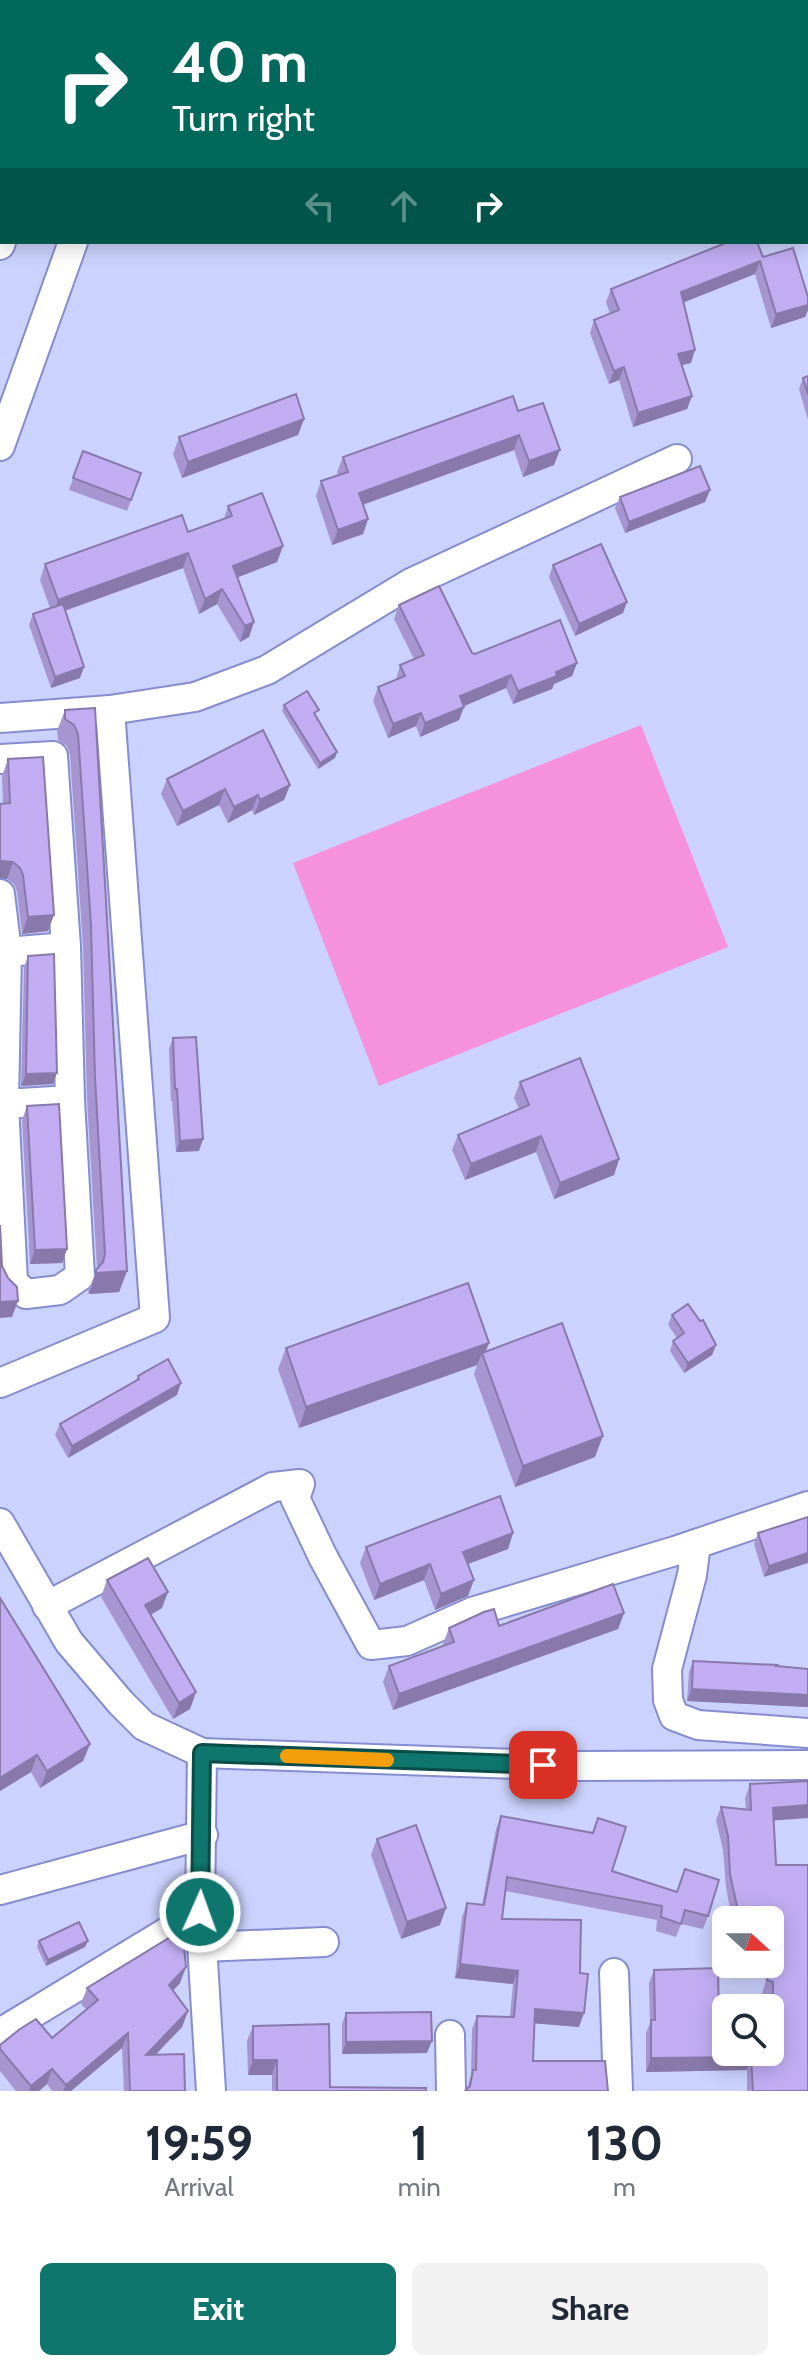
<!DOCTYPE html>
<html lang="en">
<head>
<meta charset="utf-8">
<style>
  :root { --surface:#fff; --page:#f2f2f3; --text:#1f2937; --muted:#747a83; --accent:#0f766e }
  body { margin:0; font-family:Cabin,sans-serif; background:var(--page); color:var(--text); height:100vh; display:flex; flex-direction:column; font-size:30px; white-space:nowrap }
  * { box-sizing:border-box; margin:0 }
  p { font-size:26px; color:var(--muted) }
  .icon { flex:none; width:44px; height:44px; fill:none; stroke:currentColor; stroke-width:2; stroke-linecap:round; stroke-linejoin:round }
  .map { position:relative; height:2091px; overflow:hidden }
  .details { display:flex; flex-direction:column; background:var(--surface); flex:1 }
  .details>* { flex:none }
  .guide { position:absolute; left:0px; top:0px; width:808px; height:244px; box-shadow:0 4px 20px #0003; background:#00695c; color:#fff; overflow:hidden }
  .needle { width:52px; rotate:111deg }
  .buttons { position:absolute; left:712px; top:1906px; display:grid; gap:16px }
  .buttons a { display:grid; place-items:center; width:72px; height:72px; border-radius:12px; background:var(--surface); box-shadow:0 4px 20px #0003; font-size:40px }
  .pin { position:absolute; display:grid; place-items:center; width:68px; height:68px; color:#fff; margin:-34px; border-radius:16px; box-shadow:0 4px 12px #0006 }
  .me { position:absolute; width:88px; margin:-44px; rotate:2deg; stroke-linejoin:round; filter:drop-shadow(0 0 6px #0008) }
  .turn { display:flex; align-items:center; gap:28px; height:168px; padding:0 40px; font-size:36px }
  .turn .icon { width:104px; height:104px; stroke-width:2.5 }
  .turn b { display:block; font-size:56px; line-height:68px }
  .lanes { display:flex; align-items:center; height:76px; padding:0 40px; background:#0003; justify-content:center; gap:40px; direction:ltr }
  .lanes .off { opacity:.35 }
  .eta { display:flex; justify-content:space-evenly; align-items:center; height:136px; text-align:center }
  .eta b { font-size:48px; font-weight:800; line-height:56px }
  .button { display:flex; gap:16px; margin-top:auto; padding:16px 40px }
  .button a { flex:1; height:92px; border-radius:12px; background:var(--accent); color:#fff; font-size:32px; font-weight:800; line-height:92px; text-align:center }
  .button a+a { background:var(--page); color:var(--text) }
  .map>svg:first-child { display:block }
  .green { fill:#f692db }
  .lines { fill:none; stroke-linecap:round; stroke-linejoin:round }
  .minor-casing { stroke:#858dd0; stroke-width:32 }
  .minor { stroke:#fff; stroke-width:28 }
  .wall { fill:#a795d1 }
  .shaded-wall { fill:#8879aa }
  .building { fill:#c2adf3; stroke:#8879aa; stroke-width:2 }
  .route-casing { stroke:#0a4d48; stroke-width:20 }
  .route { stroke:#0f766e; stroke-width:14 }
  .slow { stroke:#f59e0b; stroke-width:14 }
</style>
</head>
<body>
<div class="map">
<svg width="808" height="2091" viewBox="0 0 808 2091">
  <rect width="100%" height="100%" fill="#cbd2fd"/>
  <polygon class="green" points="641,725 728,947 379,1086 293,863"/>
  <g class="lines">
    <g class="minor-casing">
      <g id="minor">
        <polyline points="84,2 85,0"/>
        <polyline points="163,2 164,0"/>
        <polyline points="0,245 2,239"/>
        <polyline points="0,446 73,242"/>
        <polyline points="110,710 195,697 267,670 411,583 677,459"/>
        <polyline points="0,718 110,710 155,1318 0,1383"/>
        <polyline points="0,759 53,756 66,947 70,1100 80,1276 60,1290 26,1294 13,1282 4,1104 7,952 0,894"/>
        <polyline points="7,952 66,947"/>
        <polyline points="4,1104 70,1100"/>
        <polyline points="0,1523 69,1642 121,1703 144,1726 202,1753 574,1766 808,1765"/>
        <polyline points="696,1544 692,1575 667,1669 668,1700 674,1716 698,1725 808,1733"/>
        <polyline points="47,1606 273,1487 300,1484 295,1498 323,1557 371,1645 407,1641 472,1612 675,1551 808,1506"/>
        <polyline points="202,1753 200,1912 211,2091"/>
        <polyline points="0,1890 203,1835"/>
        <polyline points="203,1947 324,1942"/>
        <polyline points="614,1973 618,2091"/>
        <polyline points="0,2033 200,1912"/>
        <polyline points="450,2035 451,2091"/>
      </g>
    </g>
    <use href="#minor" class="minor"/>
  </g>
  <g class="wall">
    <polygon points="763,257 808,297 808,310 805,317 771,328 755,274 684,302 691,363 682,365 692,396 687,409 633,427 619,380 609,384 590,333 594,320 610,314 606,302 611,289"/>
    <polygon points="808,376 808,420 799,389 803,378"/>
    <polygon points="518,411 554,465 523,477 514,450 363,504 368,519 363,534 332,545 316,496 321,481 338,475 337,472 343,457"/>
    <polygon points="304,419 298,435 182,478 173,454 179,437"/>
    <polygon points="83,451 141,473 127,511 69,490"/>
    <polygon points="710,490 705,502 625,533 615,508 620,497"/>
    <polygon points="228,506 283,546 277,562 238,577 254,622 249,637 240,642 217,604 199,614 183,568 65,611 80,678 51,688 29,625 33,614 50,608 40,580 45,564 188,532 224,519"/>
    <polygon points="553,565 623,613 575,636 549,577"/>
    <polygon points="399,605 472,653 577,663 572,676 554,684 552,689 513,704 506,688 464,706 459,720 420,737 416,726 388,738 373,701 378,687 396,680 400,665 414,659 394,619"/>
    <polygon points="284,705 317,716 335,758 318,769 282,711"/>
    <polygon points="95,708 127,1271 119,1292 89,1294 88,1291 97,1269 87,1099 83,946 70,755 67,746 58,740 57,731 65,710"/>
    <polygon points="8,759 48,931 22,934 17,892 14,884 7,879 0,878 0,804 3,804 2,776"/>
    <polygon points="167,779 290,785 284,800 254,815 252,810 228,823 219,805 177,826 161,794"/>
    <polygon points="28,956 53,1084 21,1086 24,968"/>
    <polygon points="173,1038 199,1151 176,1152 172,1101 171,1101 169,1049"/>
    <polygon points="520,1082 619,1159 614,1175 554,1199 536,1152 465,1180 452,1150 458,1135 519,1109 514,1098"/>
    <polygon points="27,1106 67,1249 62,1263 30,1264 22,1120"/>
    <polygon points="672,1315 700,1321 716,1345 712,1355 684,1373 670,1351 673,1341 677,1338 668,1325"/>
    <polygon points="489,1343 486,1351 595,1457 515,1487 474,1374 477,1365 299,1428 278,1369 286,1348"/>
    <polygon points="138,1376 177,1395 68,1458 55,1435 60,1424 136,1381"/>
    <polygon points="808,1517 764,1577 754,1544 758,1533"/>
    <polygon points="513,1533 508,1549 468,1564 468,1596 435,1610 424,1580 374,1600 360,1563 366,1547"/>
    <polygon points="107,1580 162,1608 151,1615 196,1692 190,1709 173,1719 101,1597"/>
    <polygon points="0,1598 90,1744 83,1761 40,1788 31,1772 0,1791"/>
    <polygon points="624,1613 618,1629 393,1710 383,1682 389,1666 444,1646 443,1644 449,1628 499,1626"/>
    <polygon points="693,1661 808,1669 808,1707 687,1701 689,1672"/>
    <polygon points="750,1784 774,1821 776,1865 808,2091 747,2091 747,2070 646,2072 646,2033 650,2023 649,1983 654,1970 719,2023 770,2052 770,2008 768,2008 768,1996 762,1994 774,1952 770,1953 770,1920 732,1920 726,1887 723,1850 716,1820 721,1807 746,1810 745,1798"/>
    <polygon points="501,1816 612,1871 708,1916 703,1929 681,1924 676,1937 656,1931 657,1920 505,1891 502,1919 579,2027 534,2023 467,2089 471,2075 472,2029 477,2016 510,2016 513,1984 455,1978 462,1917 467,1903 482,1905 496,1829"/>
    <polygon points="377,1839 440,1925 401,1939 371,1855"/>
    <polygon points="39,1941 85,1947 46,1966 37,1947"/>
    <polygon points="180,1983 173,1991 188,2011 182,2027 155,2055 185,2091 124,2091 122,2048 71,2091 52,2091 47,2084 39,2091 16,2091 0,2071 0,2045 52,2038 87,2010 81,2004 87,1988"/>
    <polygon points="346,2013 427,2053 342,2054 342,2024"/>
    <polygon points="253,2026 330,2087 426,2091 272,2091 272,2075 248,2075 247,2041"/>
  </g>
  <g class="shaded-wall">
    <polygon points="760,261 755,274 677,305 681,292"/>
    <polygon points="808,305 808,310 805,317 771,328 776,314"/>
    <polygon points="695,350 691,363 674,367 678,354"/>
    <polygon points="624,367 619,380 609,384 614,371"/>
    <polygon points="692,396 687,409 633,427 638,413"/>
    <polygon points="304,419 298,435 182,478 188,462"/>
    <polygon points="519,435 514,450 354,508 359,493"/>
    <polygon points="560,450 554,465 523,477 529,461"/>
    <polygon points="710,490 705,502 625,533 629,522"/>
    <polygon points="368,519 363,534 332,545 338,530"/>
    <polygon points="283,546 277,562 228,581 233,566"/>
    <polygon points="188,553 183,568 52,615 58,600"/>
    <polygon points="222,589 217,604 199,614 205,599"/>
    <polygon points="627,602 623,613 575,636 579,624"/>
    <polygon points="254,622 249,637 240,642 245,626"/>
    <polygon points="577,663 572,676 554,684 552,689 513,704 518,691 556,672"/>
    <polygon points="84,667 80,678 51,688 55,677"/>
    <polygon points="511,675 506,688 455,710 460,696"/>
    <polygon points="464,707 459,720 420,737 425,723"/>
    <polygon points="421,713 416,726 388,738 393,724"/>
    <polygon points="337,752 335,758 318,769 320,763"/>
    <polygon points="290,785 284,800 254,815 260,800"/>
    <polygon points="225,789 219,805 177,826 183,811"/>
    <polygon points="258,795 252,810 228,823 234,807"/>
    <polygon points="3,861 13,862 7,879 0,878 0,862"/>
    <polygon points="54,915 48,931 22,934 28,917"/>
    <polygon points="57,1073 53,1084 21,1086 26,1074"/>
    <polygon points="541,1136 536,1152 465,1180 471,1164"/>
    <polygon points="203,1139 199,1151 176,1152 180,1141"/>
    <polygon points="619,1159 614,1175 554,1199 560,1183"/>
    <polygon points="67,1249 62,1263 30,1264 35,1250"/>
    <polygon points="127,1271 119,1292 89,1294 96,1273"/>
    <polygon points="18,1301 12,1317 0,1318 0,1302"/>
    <polygon points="489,1343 483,1357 482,1353 477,1365 299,1428 306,1407"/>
    <polygon points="716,1345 712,1355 684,1373 688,1363"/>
    <polygon points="181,1383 177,1395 68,1458 72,1446"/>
    <polygon points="603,1436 595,1457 515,1487 523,1466"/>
    <polygon points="513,1533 508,1549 457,1568 463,1552"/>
    <polygon points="808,1553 808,1563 764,1577 769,1566"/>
    <polygon points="430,1564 424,1580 374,1600 380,1584"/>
    <polygon points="474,1580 468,1596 435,1610 441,1594"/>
    <polygon points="168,1592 162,1608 139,1621 145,1605"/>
    <polygon points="624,1613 618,1629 393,1710 399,1694"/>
    <polygon points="692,1689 808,1695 808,1707 687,1701"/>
    <polygon points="196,1692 190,1709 173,1719 179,1703"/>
    <polygon points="90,1744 83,1761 40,1788 47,1771"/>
    <polygon points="37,1755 31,1772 0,1791 0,1778"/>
    <polygon points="808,1805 808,1818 768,1821 773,1808"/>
    <polygon points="446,1908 440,1925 401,1939 407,1922"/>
    <polygon points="779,1938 774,1952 770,1953 770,1940"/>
    <polygon points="88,1941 85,1947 46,1966 48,1960"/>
    <polygon points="460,1964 518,1971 513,1984 455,1978"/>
    <polygon points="186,1967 180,1983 163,2001 169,1985"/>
    <polygon points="535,2009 584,2013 579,2027 530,2023"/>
    <polygon points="188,2011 182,2027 140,2071 146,2055"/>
    <polygon points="128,2033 122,2048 71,2091 63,2091 66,2085"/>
    <polygon points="432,2041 427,2053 342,2054 346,2042"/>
    <polygon points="751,2057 747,2070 646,2072 651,2058"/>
    <polygon points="253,2060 277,2060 272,2075 248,2075"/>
    <polygon points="52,2069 47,2084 39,2091 29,2091 31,2086"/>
  </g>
  <g class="building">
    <polygon points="728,242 757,242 763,257 793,248 808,297 808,305 776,314 760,261 681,292 695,350 678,354 692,396 638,413 624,367 614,371 594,320 619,310 611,289"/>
    <polygon points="808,376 808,394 803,378"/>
    <polygon points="296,394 304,419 188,462 179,437"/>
    <polygon points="513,396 518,411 543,403 560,450 529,461 519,435 359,493 368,519 338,530 321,481 348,472 343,457"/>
    <polygon points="83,451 141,473 131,500 73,478"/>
    <polygon points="700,466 710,490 629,522 620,497"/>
    <polygon points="262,493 283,546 233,566 254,622 245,626 222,589 205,599 188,553 58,600 45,564 182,515 188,532 232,516 228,506"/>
    <polygon points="601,544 627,602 579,624 553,565"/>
    <polygon points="439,586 472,653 475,654 560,620 577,663 556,672 557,676 518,691 511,675 460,696 464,707 425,723 421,713 393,724 378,687 405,676 400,665 424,655 399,605"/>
    <polygon points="63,604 84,667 55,677 33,614"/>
    <polygon points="307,691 319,710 314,713 337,752 320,763 284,705"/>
    <polygon points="95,708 127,1271 96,1273 96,1270 103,1262 105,1254 95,1078 91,925 78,734 74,725 65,719 65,710"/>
    <polygon points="263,730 290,785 260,800 258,795 234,807 225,789 183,811 167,779"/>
    <polygon points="43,757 54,915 28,917 23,875 20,868 13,862 3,861 0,862 0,804 10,803 8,759"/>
    <polygon points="54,954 57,1073 26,1074 28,956"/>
    <polygon points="196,1037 203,1139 180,1141 177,1089 175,1089 173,1038"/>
    <polygon points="580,1058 619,1159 560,1183 541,1136 471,1164 458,1135 529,1105 520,1082"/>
    <polygon points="59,1104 67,1249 35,1250 27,1106"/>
    <polygon points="0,1225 2,1266 8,1278 17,1287 18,1301 0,1302"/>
    <polygon points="468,1283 489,1343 306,1407 286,1348"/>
    <polygon points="688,1304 700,1321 703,1320 716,1345 688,1363 673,1341 684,1333 672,1315"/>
    <polygon points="562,1323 603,1436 523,1466 482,1353"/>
    <polygon points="168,1359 181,1383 72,1446 60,1424 139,1379 138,1376"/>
    <polygon points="500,1496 513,1533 463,1552 474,1580 441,1594 430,1564 380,1584 366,1547"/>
    <polygon points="808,1517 808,1553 769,1566 758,1533"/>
    <polygon points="148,1558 168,1592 145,1605 196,1692 179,1703 107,1580"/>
    <polygon points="613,1584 624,1613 399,1694 389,1666 454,1642 449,1628 484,1612 494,1609 499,1626"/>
    <polygon points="0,1598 90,1744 47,1771 37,1755 0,1778"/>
    <polygon points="693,1661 777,1665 776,1666 808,1669 808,1695 692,1689"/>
    <polygon points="808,1781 808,1805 773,1808 776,1865 808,1865 808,2091 753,2091 751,2057 651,2058 651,2020 655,2020 654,1970 718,1968 719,2023 726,2023 726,2052 770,2052 770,2023 773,2023 773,1982 767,1980 779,1938 770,1940 770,1920 740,1920 730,1874 728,1836 721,1807 751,1810 750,1784"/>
    <polygon points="501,1816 593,1833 598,1818 626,1827 612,1871 677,1892 685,1869 719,1880 708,1916 685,1910 681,1924 661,1917 662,1906 507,1877 502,1919 581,1920 580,1973 588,1974 584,2013 535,2009 533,2061 605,2061 608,2091 465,2091 470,2086 473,2070 476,2070 477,2016 514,2017 518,1971 460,1964 467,1903 484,1905"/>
    <polygon points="416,1825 446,1908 407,1922 377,1839"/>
    <polygon points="79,1922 88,1941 48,1960 39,1941"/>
    <polygon points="182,1930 186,1967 169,1985 188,2011 146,2055 184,2054 185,2091 130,2091 128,2033 66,2085 52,2069 31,2086 0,2049 0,2045 20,2029 36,2019 52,2038 98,2000 87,1988"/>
    <polygon points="431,2012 432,2041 346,2042 346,2013"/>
    <polygon points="329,2024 330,2087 426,2088 426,2091 277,2091 277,2060 253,2060 253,2026"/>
  </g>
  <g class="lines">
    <g class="route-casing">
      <polyline id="route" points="200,1912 202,1753 543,1765"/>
    </g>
    <use href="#route" class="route"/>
    <polyline class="slow" points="287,1756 387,1760"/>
  </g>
</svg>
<div class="buttons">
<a><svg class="needle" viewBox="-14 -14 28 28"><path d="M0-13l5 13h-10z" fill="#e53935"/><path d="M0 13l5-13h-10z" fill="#747a83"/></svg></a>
<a><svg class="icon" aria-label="search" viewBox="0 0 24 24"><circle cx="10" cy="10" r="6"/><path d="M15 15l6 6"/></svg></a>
</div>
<div class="pin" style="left:543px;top:1765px;background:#d93025"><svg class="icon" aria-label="arrive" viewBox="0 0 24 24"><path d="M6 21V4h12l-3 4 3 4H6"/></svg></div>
<svg class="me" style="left:200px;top:1912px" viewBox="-20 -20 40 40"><circle r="17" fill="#0f766e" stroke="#fff" stroke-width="3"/><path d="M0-11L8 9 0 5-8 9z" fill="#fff"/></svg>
<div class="guide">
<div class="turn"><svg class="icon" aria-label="right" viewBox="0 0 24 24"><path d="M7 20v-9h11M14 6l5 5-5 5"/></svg><div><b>40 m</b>Turn right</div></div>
<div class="lanes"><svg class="icon off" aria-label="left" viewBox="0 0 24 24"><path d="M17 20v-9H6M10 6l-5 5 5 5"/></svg><svg class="icon off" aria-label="ahead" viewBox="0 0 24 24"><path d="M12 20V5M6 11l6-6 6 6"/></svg><svg class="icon" aria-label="right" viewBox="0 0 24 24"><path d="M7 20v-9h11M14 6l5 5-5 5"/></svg></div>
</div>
</div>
<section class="details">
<div class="eta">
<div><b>19:59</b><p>Arrival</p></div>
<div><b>1</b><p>min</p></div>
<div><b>130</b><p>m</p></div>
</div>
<div class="button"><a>Exit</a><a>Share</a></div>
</section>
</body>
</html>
